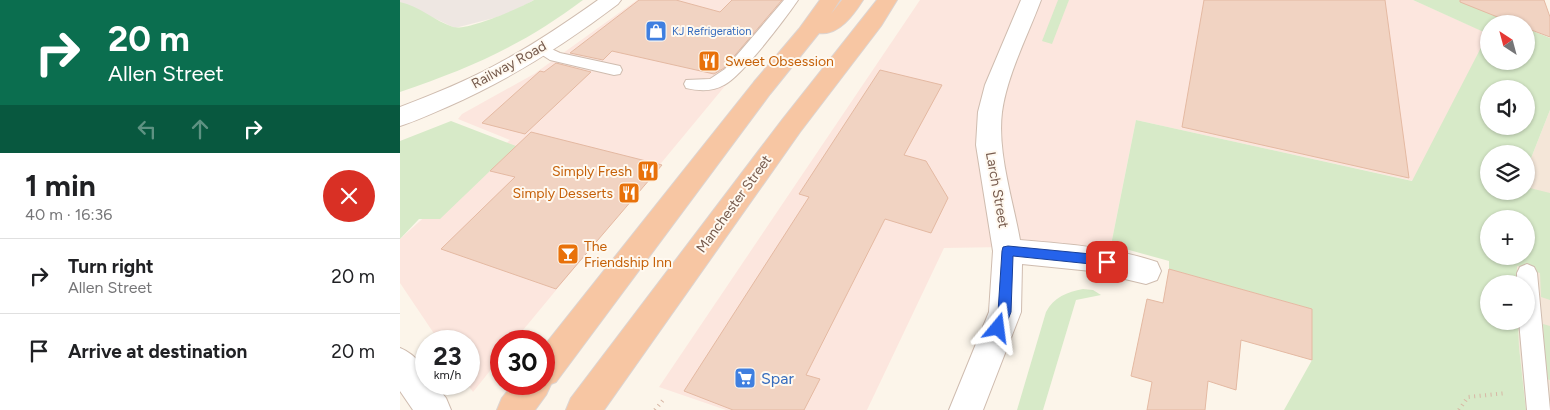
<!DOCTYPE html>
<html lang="en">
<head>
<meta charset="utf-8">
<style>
  :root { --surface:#fff; --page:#f2f2f2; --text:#202124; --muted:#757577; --line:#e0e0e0 }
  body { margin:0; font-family:Figtree,sans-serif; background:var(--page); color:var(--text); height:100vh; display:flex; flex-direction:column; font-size:19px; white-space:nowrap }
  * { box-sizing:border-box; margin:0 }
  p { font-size:16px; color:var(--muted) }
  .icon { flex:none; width:28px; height:28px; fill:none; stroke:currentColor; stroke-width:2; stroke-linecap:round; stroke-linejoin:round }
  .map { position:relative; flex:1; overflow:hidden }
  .side { display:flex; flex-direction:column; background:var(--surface); width:400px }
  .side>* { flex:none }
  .hud { background:#0b6e4f; color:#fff; overflow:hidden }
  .needle { width:32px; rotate:324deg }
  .fabs { position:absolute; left:1080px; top:15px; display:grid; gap:10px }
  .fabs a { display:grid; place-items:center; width:55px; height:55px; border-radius:50%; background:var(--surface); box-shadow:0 1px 4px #0004; font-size:25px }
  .speed { position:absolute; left:15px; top:330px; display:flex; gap:10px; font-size:25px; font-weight:700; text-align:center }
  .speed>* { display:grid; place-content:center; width:65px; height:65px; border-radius:50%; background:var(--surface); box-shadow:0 1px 4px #0004; line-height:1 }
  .speed small { font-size:12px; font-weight:400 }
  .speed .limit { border:8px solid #d22; background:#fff; color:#111 }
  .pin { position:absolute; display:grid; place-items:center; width:42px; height:42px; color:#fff; margin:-21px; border-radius:10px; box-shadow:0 2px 8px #0006 }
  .me { position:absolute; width:55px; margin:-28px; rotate:16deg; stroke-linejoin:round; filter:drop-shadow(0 0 4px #0008) }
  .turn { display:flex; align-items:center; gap:18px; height:105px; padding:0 25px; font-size:22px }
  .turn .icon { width:65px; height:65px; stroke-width:2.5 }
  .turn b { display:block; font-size:35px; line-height:42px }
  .lanes { display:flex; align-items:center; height:48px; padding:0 25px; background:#0003; justify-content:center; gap:25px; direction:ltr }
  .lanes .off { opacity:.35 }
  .round { display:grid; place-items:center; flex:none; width:52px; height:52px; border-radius:26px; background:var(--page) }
  .overview { display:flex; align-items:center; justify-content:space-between; height:85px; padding:0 25px }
  h1 { font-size:30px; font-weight:700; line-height:38px }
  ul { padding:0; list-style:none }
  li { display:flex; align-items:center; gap:15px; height:75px; padding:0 25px; border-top:1px solid var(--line) }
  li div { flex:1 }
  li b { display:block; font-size:19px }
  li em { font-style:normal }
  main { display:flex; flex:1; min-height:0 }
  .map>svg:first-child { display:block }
  .residential { fill:#f4e6d8 }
  .commercial { fill:#fce6de }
  .industrial { fill:#eee7e2 }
  .green { fill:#d7eac8; fill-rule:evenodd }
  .building { fill:#f1d3c2; stroke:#e4b9a2 }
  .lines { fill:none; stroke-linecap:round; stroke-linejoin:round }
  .service-casing { stroke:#cfbcaf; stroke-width:2 }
  .minor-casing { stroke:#cfbcaf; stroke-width:2 }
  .trunk-casing { stroke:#dcd4d1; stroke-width:2 }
  .path { stroke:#d7b6a4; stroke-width:4; stroke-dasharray:1 4.5; stroke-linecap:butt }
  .service { fill:#fff; fill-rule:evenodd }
  .minor { fill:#fff; fill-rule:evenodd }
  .trunk { fill:#f7c6a3; fill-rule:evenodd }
  .route { fill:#2563eb; stroke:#184099 }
  .labels { text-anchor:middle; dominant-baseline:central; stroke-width:4; stroke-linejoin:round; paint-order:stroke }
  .far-shop-label { font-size:11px; fill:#366cbe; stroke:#fff9f0; text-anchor:start }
  .food-label { font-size:14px; fill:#c56008; stroke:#fff9f0; text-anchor:start }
  .street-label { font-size:14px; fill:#775b4d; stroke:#fff9f0 }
  .near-shop-label { font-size:16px; fill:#366cbe; stroke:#fff9f0; text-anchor:start }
</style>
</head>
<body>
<main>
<section class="side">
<div class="hud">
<div class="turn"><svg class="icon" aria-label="right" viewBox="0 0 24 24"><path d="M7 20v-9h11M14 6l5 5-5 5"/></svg><div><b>20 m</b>Allen Street</div></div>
<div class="lanes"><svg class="icon off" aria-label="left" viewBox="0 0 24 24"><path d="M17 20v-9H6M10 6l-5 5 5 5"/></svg><svg class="icon off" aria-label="ahead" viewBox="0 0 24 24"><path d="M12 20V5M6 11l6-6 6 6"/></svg><svg class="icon" aria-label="right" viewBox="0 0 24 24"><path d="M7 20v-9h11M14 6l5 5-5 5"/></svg></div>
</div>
<div class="overview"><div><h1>1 min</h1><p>40 m · 16:36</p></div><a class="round" style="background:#d93025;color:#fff"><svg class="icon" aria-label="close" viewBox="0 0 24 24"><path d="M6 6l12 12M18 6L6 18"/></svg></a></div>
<ul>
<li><svg class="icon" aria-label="right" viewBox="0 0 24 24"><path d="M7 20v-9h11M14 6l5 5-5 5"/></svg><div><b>Turn right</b><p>Allen Street</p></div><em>20 m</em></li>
<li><svg class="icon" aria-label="arrive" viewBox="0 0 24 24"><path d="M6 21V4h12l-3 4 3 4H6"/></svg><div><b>Arrive at destination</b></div><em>20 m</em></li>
</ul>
</section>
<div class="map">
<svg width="1150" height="410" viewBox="0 0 1150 410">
  <rect width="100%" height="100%" fill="#fcf5ea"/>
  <polygon class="residential" points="1150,110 1150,410 1126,410 1119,347 1118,321 1126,321 1126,284 1117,284 1117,265 1126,256 1126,171"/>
  <g class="commercial">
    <polygon points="237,0 396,0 114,341 101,341 101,357 73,392 67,384 69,341 39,341 0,283 0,239 110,140 58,119 62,114 134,74"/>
    <polygon points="520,0 1013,0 1089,34 1013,181 736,120 711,245 544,248 467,410 326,410 259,387"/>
  </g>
  <polygon class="industrial" points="0,0 134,0 114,11 94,18 55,28 0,2"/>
  <g class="green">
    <path d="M 134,0 L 183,0 C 123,45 71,68 0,92 L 0,2 C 19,6 35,21 53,27 C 67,31 120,8 134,0 Z"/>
    <polygon points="658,0 669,0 652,44 642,41"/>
    <path d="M 1013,0 L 1070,0 L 1115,24 L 1089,24 L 1089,61 L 1126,61 L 1126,28 L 1150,38 L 1150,110 L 1126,171 L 1126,154 L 1089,154 L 1089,191 L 1126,191 L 1126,187 L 1150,193 L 1150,300 L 1141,297 L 1140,273 L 1117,266 L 1117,284 L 1089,284 L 1089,321 L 1118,321 L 1119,347 L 1126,410 L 884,410 L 912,360 L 912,309 L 769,269 L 769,261 L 711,245 L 736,120 L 1012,181 L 1088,34 ZM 1089,89 L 1126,89 L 1126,126 L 1089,126 ZM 1089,219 L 1126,219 L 1126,256 L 1089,256 Z"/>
    <polygon points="51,121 116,146 40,219 19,219 0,239 0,141"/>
    <path d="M 683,289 L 693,290 L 701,295 L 676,300 L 643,410 L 617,410 L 646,312 C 654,297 667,292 683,289 Z"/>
    <polygon points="1143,324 1150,326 1150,380 1146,379"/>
  </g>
  <g class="building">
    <polygon points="239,0 276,0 320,12 332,0 382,0 324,68 314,74 212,51 203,60 170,53"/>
    <polygon points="804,0 985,0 1009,178 782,127"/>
    <polygon points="1060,0 1144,0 1150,17 1150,37 1126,28 1126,24 1115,24 1060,2"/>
    <polygon points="156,63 191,72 125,134 82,123 140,71 144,72"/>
    <polygon points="480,70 542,85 504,155 526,161 548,198 531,233 485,219 406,375 420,379 404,410 333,410 284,391 409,197 399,194"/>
    <polygon points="131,132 262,165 156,289 41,249 115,177 90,171"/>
    <polygon points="769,269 912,309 912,360 841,340 836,390 808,381 805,410 747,410 752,382 731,376 747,299 763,303"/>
  </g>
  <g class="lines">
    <g class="service-casing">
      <g id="service">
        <path d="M 384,0 L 398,0 C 385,19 342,76 324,85 C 312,92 299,91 286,88 L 284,84 L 286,80 L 310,79 L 325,69 Z"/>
        <polygon points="141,44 160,53 220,66 222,70 220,74 214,75 150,60 133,49 136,46"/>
        <polygon points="1127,264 1134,267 1137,273 1150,410 1127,410 1119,321 1126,321 1126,284 1117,284 1117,273 1120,267"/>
      </g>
    </g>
    <g class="minor-casing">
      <g id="minor">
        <path d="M 198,0 L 221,0 L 218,4 C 164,45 109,80 47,107 C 31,114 16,121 0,126 L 0,107 C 34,94 69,80 101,62 C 135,44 167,22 198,0 Z"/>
        <path d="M 621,0 L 641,0 C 628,35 607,75 602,112 C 597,152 613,200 620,240 C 666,244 713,247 757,262 L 761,271 L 757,280 L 746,284 L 691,271 L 622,264 L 621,312 L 583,410 L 549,410 L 589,312 L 593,251 L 576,145 L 578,112 L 585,85 Z"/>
        <path d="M 0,348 C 16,355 26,367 26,384 L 35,384 L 46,398 L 51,410 L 13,410 L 0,391 Z"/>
      </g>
    </g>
    <g class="trunk-casing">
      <g id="trunk">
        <path d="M 420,0 L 440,0 L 431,14 L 442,0 L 463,0 C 454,14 439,36 419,33 L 370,94 L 156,382 L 151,384 L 146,395 L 135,410 L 97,410 L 102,398 L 113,384 L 144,384 L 144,346 L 354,82 L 399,29 Z"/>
        <polygon points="477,0 497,0 481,26 400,132 204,410 166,410 171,398 382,120"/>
      </g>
    </g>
    <g class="path">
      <polyline points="255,410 264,399"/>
      <polyline points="1059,410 1068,397 1107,393"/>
    </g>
    <use href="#service" class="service"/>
    <use href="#minor" class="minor"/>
    <use href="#trunk" class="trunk"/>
  </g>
  <polygon class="route" points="608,246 691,254 711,259 713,262 711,266 707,268 691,264 613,256 611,312 603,332 598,334 594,332 592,328 598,312 602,251 603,247"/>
  <defs>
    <g id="shop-square" transform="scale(1.125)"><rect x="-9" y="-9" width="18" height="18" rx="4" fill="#3f7fe0" stroke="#fff9f0"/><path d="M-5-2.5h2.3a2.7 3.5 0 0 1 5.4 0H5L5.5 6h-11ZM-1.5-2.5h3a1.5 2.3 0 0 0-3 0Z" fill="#fff"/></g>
    <g id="restaurant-square" transform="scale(1.125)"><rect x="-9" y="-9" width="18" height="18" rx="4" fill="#e8710a" stroke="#fff9f0"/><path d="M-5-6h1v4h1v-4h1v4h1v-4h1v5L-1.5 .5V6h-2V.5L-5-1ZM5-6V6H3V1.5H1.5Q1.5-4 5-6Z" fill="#fff"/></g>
    <g id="bar-square" transform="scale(1.125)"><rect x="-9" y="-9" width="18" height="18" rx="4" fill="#e8710a" stroke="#fff9f0"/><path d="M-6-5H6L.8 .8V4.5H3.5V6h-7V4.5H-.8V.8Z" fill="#fff"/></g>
    <g id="supermarket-square" transform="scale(1.125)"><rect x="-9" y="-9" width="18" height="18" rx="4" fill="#3f7fe0" stroke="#fff9f0"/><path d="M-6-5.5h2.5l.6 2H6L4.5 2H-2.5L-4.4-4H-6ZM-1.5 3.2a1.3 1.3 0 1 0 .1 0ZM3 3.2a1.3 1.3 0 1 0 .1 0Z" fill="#fff"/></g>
  </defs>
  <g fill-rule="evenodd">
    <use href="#shop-square" x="256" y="31"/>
    <use href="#restaurant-square" x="309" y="61"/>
    <use href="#restaurant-square" x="248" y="171"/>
    <use href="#restaurant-square" x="229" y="193"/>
    <use href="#bar-square" x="168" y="254"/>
    <use href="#supermarket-square" x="345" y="378"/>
  </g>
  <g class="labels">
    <g class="far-shop-label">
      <text x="272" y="31">KJ Refrigeration</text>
    </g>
    <g class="food-label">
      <text x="325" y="61">Sweet Obsession</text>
      <text x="232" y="171" text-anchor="end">Simply Fresh</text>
      <text x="213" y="193" text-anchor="end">Simply Desserts</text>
      <text x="184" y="246">The<tspan x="184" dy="16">Friendship Inn</tspan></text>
    </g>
    <g class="street-label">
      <text transform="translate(109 65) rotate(-29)">Railway Road</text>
      <text transform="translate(597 190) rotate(80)">Larch Street</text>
      <text transform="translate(334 204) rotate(-54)">Manchester Street</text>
    </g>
    <g class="near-shop-label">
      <text x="361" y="378">Spar</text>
    </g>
  </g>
</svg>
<div class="fabs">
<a><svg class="needle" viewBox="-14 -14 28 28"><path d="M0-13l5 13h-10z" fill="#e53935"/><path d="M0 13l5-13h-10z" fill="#757577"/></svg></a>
<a><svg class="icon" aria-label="sound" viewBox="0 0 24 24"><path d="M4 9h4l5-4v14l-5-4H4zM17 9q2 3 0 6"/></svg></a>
<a><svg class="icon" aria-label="layers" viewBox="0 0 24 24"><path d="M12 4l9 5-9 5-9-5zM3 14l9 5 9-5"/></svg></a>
<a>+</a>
<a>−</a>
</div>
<div class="speed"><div>23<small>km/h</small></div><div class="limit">30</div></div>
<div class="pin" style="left:707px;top:262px;background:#d93025"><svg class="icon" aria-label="arrive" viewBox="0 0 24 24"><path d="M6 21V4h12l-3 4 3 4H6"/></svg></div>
<svg class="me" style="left:598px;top:328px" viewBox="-20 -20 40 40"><path d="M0-17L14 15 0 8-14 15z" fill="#2563eb" stroke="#fff" stroke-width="4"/></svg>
</div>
</main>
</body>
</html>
